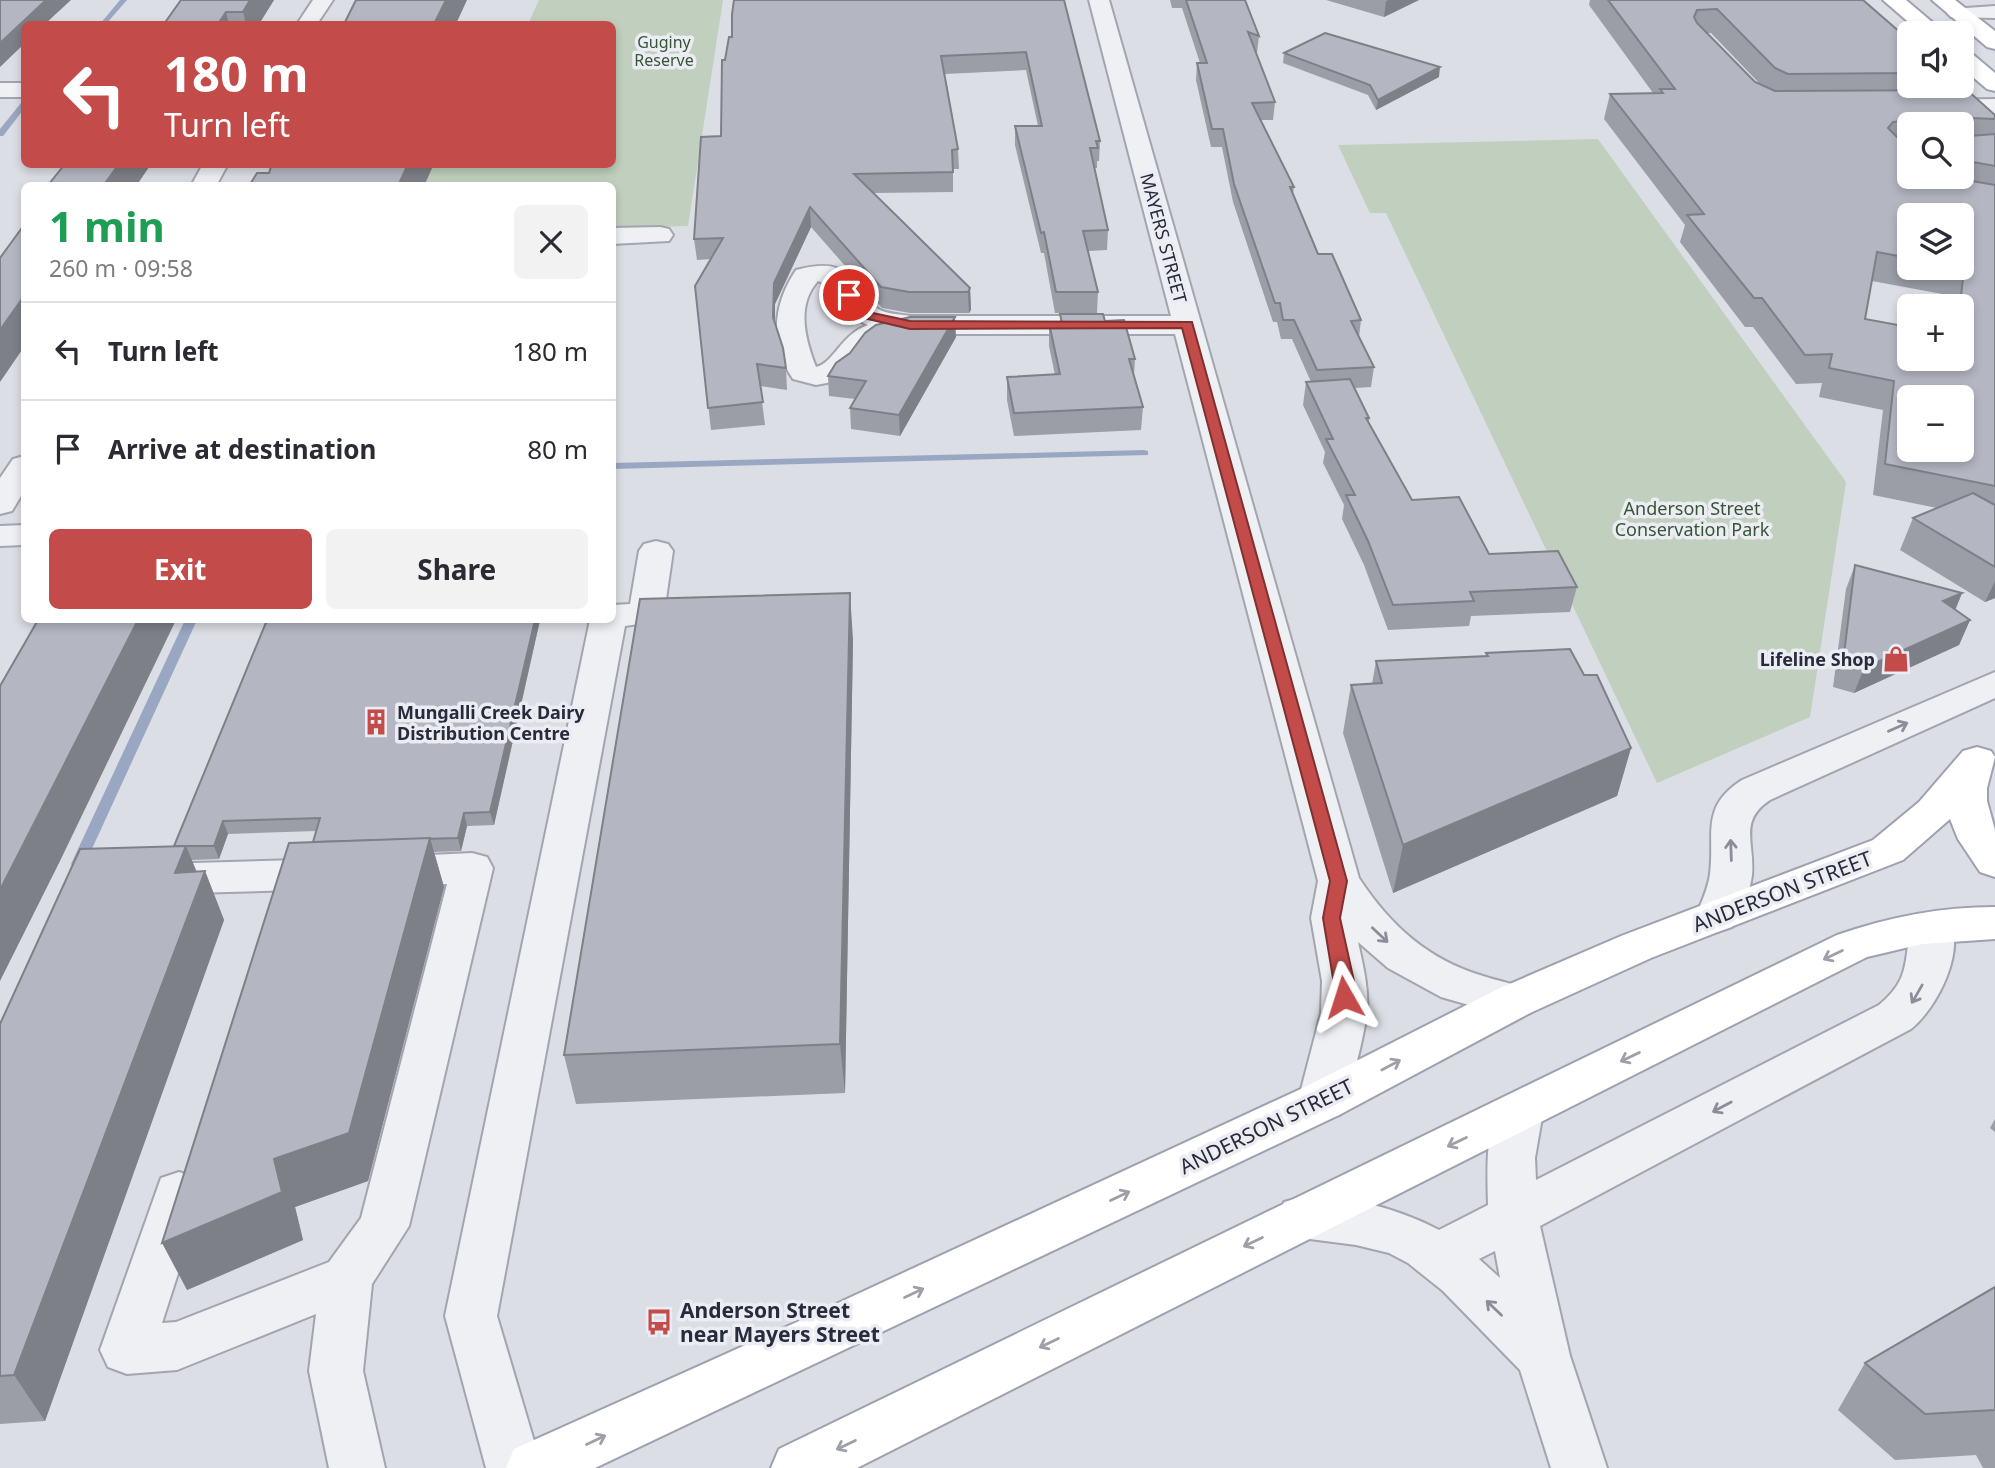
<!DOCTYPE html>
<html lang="en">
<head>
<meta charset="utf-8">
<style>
  :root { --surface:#fff; --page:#f2f2f3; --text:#2b2b33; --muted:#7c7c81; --line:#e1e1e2; --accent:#c34b49 }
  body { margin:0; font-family:"Noto Sans",sans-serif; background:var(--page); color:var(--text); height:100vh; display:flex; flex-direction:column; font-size:26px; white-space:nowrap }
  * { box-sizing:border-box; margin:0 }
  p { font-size:23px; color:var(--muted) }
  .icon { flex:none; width:38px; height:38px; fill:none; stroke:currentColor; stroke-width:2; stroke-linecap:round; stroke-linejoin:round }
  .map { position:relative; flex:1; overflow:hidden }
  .side { position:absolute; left:21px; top:182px; width:595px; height:441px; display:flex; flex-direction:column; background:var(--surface); border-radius:10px; box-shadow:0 4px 10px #0003 }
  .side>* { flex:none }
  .guide { position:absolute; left:21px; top:21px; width:595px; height:147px; border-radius:10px; box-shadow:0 4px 10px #0003; background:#c34b49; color:#fff; overflow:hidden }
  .buttons { position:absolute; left:1897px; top:21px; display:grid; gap:14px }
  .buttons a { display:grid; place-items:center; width:77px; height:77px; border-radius:10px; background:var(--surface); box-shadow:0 4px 10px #0003; font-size:35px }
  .pin { position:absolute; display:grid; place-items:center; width:60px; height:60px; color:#fff; margin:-30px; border:4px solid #fff; border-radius:50%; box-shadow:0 2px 7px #0007 }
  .me { position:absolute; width:77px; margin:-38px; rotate:354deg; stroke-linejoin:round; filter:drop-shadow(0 0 5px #0008) }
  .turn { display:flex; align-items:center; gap:24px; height:147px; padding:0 28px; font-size:32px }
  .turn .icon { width:91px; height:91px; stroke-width:2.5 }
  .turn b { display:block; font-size:49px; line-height:60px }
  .round { display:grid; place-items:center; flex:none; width:74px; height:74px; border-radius:10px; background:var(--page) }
  .head { display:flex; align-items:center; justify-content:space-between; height:119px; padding:0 28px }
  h1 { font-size:42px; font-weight:700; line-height:52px; color:#1e9e55 }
  .cta { display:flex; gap:14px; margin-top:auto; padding:14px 28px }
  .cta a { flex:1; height:80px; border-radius:10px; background:var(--accent); color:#fff; font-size:28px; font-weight:700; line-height:80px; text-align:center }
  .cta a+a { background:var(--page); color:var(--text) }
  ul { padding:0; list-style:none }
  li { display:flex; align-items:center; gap:21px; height:98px; padding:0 28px; border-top:2px solid var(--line) }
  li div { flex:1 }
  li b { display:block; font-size:26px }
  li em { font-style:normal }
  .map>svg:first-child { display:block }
  .green { fill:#c0cfbe }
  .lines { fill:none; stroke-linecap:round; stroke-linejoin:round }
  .stream { fill:#9aa7c3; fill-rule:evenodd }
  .minor-casing { stroke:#a2a5af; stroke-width:4 }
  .major-casing { stroke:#9da1b0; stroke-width:4 }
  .minor { fill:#eff0f4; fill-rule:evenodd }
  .major { fill:#fff; fill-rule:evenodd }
  .wall { fill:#9b9da7; fill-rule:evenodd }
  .shaded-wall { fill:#7e8088 }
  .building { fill:#b4b7c2; stroke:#7e8088; stroke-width:2; fill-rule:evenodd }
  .oneway { stroke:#8b8e98 }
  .oneway2 { stroke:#9ea0a7 }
  .route { fill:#c34b49; stroke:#7f312f; stroke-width:2 }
  .labels { text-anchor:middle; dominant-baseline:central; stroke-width:7; stroke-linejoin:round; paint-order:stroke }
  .far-park-label { font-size:16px; fill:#365536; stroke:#ecedf3 }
  .street-label { font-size:18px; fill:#272b3b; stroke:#ecedf3 }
  .park-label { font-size:18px; fill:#365536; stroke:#ecedf3 }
  .poi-label { font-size:18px; font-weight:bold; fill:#272b3b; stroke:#ecedf3; text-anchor:end }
  .near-street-label { font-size:21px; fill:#272b3b; stroke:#ecedf3 }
  .near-poi-label { font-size:21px; font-weight:bold; fill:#272b3b; stroke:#ecedf3; text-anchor:start }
</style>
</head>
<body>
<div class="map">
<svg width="1995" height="1468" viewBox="0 0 1995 1468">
  <rect width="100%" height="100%" fill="#dcdee5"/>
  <g class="green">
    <polygon points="539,0 723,0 688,226 613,228 612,186 367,186 377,165 612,164 612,24 528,24"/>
    <polygon points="1598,139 1846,482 1810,717 1657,783 1386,213 1370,213 1338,145"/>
  </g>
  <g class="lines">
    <g class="stream">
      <polygon points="120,0 127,0 106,24 100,24"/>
      <polygon points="21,103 24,103 24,109 3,136 0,136 0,129"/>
      <polygon points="1144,450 1148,451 1148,455 612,469 612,463"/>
      <polygon points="185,620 197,620 85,864 83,867 73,867 71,864"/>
    </g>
    <g class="minor-casing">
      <g id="minor">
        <polygon points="313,0 333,0 317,24 297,24"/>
        <path d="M 1089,0 L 1109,0 L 1359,878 C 1390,925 1428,960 1483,976 C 1498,981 1514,984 1530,989 L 1536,1001 L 1530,1013 L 1514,1018 L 1441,997 L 1388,968 L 1358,942 C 1363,965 1369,989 1367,1013 C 1363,1040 1351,1091 1339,1115 L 1322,1120 L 1305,1115 L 1298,1101 L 1321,1013 L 1322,981 L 1311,918 L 1318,881 L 1175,334 L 910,334 L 876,342 L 864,351 L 849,372 L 837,381 L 816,385 L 793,379 C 769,344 773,304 796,270 C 860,254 840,288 878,309 C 887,314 899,314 910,316 L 1171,316 ZM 818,281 C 839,288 843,316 868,325 C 841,334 834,363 816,367 C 805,339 796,305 818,281 Z"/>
        <polygon points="1995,6 1995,18 1951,17 1947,13 1951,9"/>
        <rect x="0" y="83" width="24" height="14"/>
        <polygon points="1995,99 1995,113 1931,114 1923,112 1919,107 1923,102 1931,100"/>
        <polygon points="203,164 228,164 216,186 191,186"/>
        <polygon points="660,227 669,229 673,235 669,241 612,244 612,228"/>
        <polygon points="24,456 24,491 12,511 0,514 0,478 13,459"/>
        <polygon points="24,525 24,545 0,546 0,526"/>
        <polygon points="656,541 668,544 673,551 664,613 659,621 625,626 497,1316 542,1468 486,1468 445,1316 590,620 612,620 612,605 630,604 639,551 644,544"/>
        <path d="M 1995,672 L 1995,698 L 1770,800 C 1738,821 1755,843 1752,875 C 1750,893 1741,911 1732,927 L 1717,932 L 1702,927 L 1696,916 C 1701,903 1708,889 1710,874 C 1715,833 1700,807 1742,780 Z"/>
        <polygon points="472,853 487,857 493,868 409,1226 372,1284 363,1371 385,1468 329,1468 309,1371 316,1314 177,1370 127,1374 108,1367 100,1350 161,1178 179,1172 197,1178 204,1193 162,1323 176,1322 329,1262 361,1218 447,884 387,887 372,883 366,872 372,861 387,857"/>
        <polygon points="330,859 345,863 351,874 345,885 330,889 156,894 141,890 135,879 141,868 156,864"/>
        <path d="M 1933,912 L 1948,917 C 1967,949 1938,1007 1911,1029 L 1540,1226 L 1570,1356 L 1607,1468 L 1551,1468 L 1520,1370 L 1443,1291 L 1408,1263 L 1389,1253 L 1356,1245 L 1302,1238 L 1284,1232 L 1277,1217 L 1284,1202 C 1327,1187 1400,1209 1439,1230 L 1488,1205 C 1487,1169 1485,1131 1502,1098 L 1519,1093 L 1536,1098 L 1543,1112 L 1535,1158 L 1536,1180 L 1879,1005 C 1918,973 1898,953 1918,917 ZM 1495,1251 L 1500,1278 L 1479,1259 Z"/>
      </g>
    </g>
    <g class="major-casing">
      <g id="major">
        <polygon points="1883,0 1906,0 1945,33 1921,33"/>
        <polygon points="1932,0 1955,0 1995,31 1995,49 1987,47"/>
        <polygon points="1962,50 1970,52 1995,73 1995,91 1987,89 1962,68"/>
        <polygon points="1977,747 1991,751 1995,757 1987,788 1987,801 1995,830 1995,877 1980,872 1958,839 1950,819 1903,860 1651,958 1530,1013 1339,1115 595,1468 506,1468 514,1449 797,1322 1305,1087 1498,989 1621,936 1873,840 1919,802 1963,751"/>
        <path d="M 1995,907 L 1995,939 L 1922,944 L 1867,957 L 857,1468 L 771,1468 L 779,1449 L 1837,935 C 1889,917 1940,907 1995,907 Z"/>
      </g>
    </g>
    <use href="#minor" class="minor"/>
    <use href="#major" class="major"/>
  </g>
  <g class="wall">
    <polygon points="181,0 274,0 259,24 164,24"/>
    <polygon points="1064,0 1100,141 1099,161 1097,161 1097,168 1095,168 1108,230 1107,250 1088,251 1098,292 1097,313 1055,313 1044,253 1041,253 1015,145 1015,126 1038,126 1026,70 945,74 958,149 959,169 953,169 953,192 874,193 970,288 971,310 969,313 910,313 882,308 811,227 775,304 775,324 786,368 787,390 760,386 765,425 711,430 695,286 711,259 697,260 694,239 721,136"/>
    <polygon points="1170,0 1245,0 1259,36 1257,53 1256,52 1275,102 1273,120 1261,120 1294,187 1293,194 1318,254 1361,320 1359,337 1374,367 1371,387 1355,388 1369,418 1369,423 1412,500 1489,554 1577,587 1570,612 1471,616 1469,626 1388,630 1364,565 1342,519 1344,505 1323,463 1325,452 1303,405 1306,382 1311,382 1292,339 1281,339 1277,322 1273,322 1233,202 1222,147 1211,147 1196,80 1197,63 1200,63 1182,8 1172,8"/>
    <polygon points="1326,0 1419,0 1384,17"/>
    <path d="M 1590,0 L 1863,0 L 1909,40 L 1909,86 L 1942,86 L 1940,91 L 1995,115 L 1995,598 L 1985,602 L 1900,550 L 1913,518 L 1937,508 L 1873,495 L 1883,410 L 1819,397 L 1822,383 L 1796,384 L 1753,327 L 1745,327 L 1680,242 L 1685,225 L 1604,119 L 1610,94 L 1653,93 L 1589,5 ZM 1707,33 L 1711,33 L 1759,83 L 1755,82 ZM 1909,124 L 1962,124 L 1962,177 L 1909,177 L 1906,146 L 1909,146 ZM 1909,215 L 1962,268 L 1909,268 ZM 1872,281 L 1953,296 L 1952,306 L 1962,306 L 1962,359 L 1865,319 Z"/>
    <polygon points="1284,53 1439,77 1376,110 1368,95 1283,63"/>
    <polygon points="65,164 157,164 155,167 149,167 136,186 50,186 49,184"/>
    <polygon points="1060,314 1105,321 1135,359 1134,375 1143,407 1141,430 1014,436 1007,400 1007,377 1055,375 1049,346 1049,323 1060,323"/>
    <polygon points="956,337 900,436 851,429 850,408 855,399 829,396 828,376"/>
    <polygon points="1855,565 1962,593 1955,610 1970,620 1959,645 1854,693 1833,687 1846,589"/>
    <polygon points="267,620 540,620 494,825 467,826 461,851 434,852 444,887 368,1181 295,1207 303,1240 187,1290 316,831 228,834 219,859 192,860 196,872 205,871 224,920 45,1421 0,1424 0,1024 174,846"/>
    <polygon points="853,640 845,1093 576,1104 564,1055"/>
    <polygon points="1486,653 1584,675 1631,748 1617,796 1393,893 1343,733 1351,685 1372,684 1376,661 1485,657"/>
    <polygon points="1995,1119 1995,1132 1990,1128"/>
    <polygon points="1995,1287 1995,1468 1983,1468 1976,1455 1895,1460 1838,1410 1865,1363"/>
  </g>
  <g class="shaded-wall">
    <polygon points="46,0 71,0 45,24 24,24 24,44 0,67 0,43"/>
    <polygon points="250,0 274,0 259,24 246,24 243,12"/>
    <polygon points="446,0 467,0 456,24 434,24"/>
    <polygon points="1389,0 1419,0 1384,17 1386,1"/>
    <polygon points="226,12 229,24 218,24"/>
    <polygon points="1440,67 1439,77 1376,110 1378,100"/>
    <polygon points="119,164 148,164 149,167 136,186 103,186"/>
    <polygon points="408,164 434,164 424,186 398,186"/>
    <polygon points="810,207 811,227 775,304 775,339 773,317 774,283"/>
    <polygon points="970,288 971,310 969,313 968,292"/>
    <polygon points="24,296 24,347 0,382 0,330"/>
    <polygon points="955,317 956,337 900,436 899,415"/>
    <polygon points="1995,581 1995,598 1985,602"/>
    <polygon points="850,593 853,640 845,1093 840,1044"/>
    <polygon points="1962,593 1952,618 1943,601"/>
    <polygon points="138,620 176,620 60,861 0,981 0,890"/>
    <polygon points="535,620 540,620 494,825 490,812"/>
    <polygon points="1970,620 1959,645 1854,693 1864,668"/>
    <polygon points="1631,748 1617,796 1393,893 1403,845"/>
    <polygon points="464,813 467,826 461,851 458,838"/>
    <polygon points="223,821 228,834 219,859 214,846"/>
    <polygon points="430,838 444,887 368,1181 295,1207 303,1240 187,1290 162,1243"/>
    <polygon points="186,846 201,882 205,871 224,920 45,1421 14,1375 175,873"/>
  </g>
  <g class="building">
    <polygon points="0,0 46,0 0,43"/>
    <polygon points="181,0 250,0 243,12 226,12 218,24 164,24"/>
    <polygon points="356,0 446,0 434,24 344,24"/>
    <polygon points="734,0 1064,0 1100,141 1096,141 1098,148 1090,148 1108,230 1083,231 1098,292 1056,292 1044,232 1041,233 1015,126 1042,126 1026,52 941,56 958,149 952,150 953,172 854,174 970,288 968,292 909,292 881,287 810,207 774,283 773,317 783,348 786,368 757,364 763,402 708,408 695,286 723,238 694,239 701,137 721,136 722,60 725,60 729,37 732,37 732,14"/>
    <polygon points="1186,0 1245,0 1259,36 1248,32 1275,102 1252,103 1294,187 1290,187 1318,254 1332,254 1361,320 1351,321 1374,367 1317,370 1294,320 1283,320 1280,303 1275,303 1234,184 1223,129 1212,129 1197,63 1207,63"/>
    <path d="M 1608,0 L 1863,0 L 1909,40 L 1909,73 L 1788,74 L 1775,68 L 1717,9 L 1697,10 L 1694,17 L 1697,23 L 1755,82 L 1775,91 L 1967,90 L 1995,115 L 1995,119 L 1971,118 L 1969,120 L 1970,136 L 1995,134 L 1995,166 L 1962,160 L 1962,124 L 1920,124 L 1920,122 L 1918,120 L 1893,122 L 1888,128 L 1909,149 L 1909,177 L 1949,177 L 1995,185 L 1995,486 L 1885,464 L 1894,381 L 1829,368 L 1832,354 L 1805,355 L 1762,298 L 1754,298 L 1687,215 L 1704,214 L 1610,94 L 1663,93 L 1660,89 L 1675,89 ZM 1909,215 L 1962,215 L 1962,267 L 1964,268 L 1960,306 L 1962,306 L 1962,359 L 1909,359 L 1909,327 L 1865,319 L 1877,252 L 1909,258 ZM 1909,397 L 1962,397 L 1962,450 L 1909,450 Z"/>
    <polygon points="1325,33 1440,67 1378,100 1370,85 1284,53"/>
    <polygon points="65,164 119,164 103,186 53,186 54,184 49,184"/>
    <polygon points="272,164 408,164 398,186 249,186 257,173 269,173"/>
    <polygon points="24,225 24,296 0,330 0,258"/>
    <polygon points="1060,314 1103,314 1105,321 1124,320 1135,359 1129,359 1143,407 1014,413 1007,377 1060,374 1049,323 1062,323"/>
    <polygon points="910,317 955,317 899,415 850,408 866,381 828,376 836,363 850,353 865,333 876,325"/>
    <polygon points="1350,379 1369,418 1366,418 1412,500 1459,497 1489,554 1558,551 1577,587 1470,592 1474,601 1393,605 1368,541 1346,495 1355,495 1326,439 1333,439 1306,382"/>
    <polygon points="1973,493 1995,505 1995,567 1913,518"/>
    <polygon points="1855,565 1962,593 1943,601 1970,620 1864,668 1843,662"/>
    <polygon points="850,593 840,1044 564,1055 640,599"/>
    <polygon points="38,620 138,620 0,890 0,686"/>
    <polygon points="267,620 535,620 490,812 464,813 458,838 313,842 320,818 223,821 214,846 174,846"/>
    <polygon points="1570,649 1584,675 1597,675 1631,748 1403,845 1351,685 1382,683 1376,661 1488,656 1486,653"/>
    <polygon points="430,838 349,1133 274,1159 282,1192 162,1243 289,843"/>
    <polygon points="186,846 175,873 205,871 14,1375 0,1376 0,1024 80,849"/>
    <polygon points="1995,1287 1995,1410 1925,1414 1865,1363"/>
  </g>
  <defs><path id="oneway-shaft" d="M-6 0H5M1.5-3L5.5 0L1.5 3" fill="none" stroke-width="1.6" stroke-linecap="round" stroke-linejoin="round" transform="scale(1.75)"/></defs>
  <g class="oneway">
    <use href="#oneway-shaft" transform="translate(1898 727) rotate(-24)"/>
    <use href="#oneway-shaft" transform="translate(1731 850) rotate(-92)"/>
    <use href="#oneway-shaft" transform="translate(1380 935) rotate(43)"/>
    <use href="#oneway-shaft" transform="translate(1917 994) rotate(120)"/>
    <use href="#oneway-shaft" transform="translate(1722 1107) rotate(152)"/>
    <use href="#oneway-shaft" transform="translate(1494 1308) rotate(-136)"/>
  </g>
  <g class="oneway2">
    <use href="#oneway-shaft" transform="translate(1833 955) rotate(154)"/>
    <use href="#oneway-shaft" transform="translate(1630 1057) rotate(154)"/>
    <use href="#oneway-shaft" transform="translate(1391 1065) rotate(-28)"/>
    <use href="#oneway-shaft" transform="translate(1457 1142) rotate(154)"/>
    <use href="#oneway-shaft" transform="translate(1120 1196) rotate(-25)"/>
    <use href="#oneway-shaft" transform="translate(1253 1242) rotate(154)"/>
    <use href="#oneway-shaft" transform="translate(914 1293) rotate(-25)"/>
    <use href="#oneway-shaft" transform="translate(1049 1343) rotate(154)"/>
    <use href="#oneway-shaft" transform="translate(596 1440) rotate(-25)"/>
    <use href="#oneway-shaft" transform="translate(846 1445) rotate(154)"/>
  </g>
  <polygon class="route" points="845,293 854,293 873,313 910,321 1192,322 1347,881 1340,918 1354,981 1351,1002 1337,1002 1323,918 1330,881 1182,328 910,329 864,318 845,298"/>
  <defs>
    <g id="shop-bare" transform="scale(2.1)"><path d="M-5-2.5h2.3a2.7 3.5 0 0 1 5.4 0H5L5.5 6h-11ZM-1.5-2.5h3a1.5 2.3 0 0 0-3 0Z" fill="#c34b49" stroke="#ecedf3" stroke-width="2.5" paint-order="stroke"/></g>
    <g id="building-bare" transform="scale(2.1)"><path d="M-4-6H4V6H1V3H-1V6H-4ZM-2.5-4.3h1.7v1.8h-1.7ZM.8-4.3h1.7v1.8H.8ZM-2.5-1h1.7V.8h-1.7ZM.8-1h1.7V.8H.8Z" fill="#c34b49" stroke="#ecedf3" stroke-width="2.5" paint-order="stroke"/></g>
    <g id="bus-bare" transform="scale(2.1)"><path d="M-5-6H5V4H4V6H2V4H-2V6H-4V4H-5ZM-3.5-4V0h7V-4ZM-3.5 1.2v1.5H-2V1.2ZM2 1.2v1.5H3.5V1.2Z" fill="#c34b49" stroke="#ecedf3" stroke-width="2.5" paint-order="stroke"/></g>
  </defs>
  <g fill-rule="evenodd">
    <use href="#shop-bare" x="1896" y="659"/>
    <use href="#building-bare" x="376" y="722"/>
    <use href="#bus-bare" x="659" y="1322"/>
  </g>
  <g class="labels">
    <g class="far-park-label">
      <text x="664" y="42">Guginy<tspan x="664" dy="18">Reserve</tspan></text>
    </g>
    <g class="street-label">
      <text transform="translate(1164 238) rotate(75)">MAYERS STREET</text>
    </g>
    <g class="park-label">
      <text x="1692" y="508">Anderson Street<tspan x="1692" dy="21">Conservation Park</tspan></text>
    </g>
    <g class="poi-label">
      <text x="1875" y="659">Lifeline Shop</text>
      <text x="397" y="712" text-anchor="start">Mungalli Creek Dairy<tspan x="397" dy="21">Distribution Centre</tspan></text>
    </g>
    <g class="near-street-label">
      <text transform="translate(1782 891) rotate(-21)">ANDERSON STREET</text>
      <text transform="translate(1266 1126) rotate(-26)">ANDERSON STREET</text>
    </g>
    <g class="near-poi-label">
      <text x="680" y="1310">Anderson Street<tspan x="680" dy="24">near Mayers Street</tspan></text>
    </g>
  </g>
</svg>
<div class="buttons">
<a><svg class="icon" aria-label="sound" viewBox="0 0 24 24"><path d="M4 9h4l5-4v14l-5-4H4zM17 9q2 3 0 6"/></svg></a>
<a><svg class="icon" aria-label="search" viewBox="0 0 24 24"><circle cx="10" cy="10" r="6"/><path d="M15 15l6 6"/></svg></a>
<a><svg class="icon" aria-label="layers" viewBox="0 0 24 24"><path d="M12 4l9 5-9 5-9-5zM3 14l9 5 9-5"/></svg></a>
<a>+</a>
<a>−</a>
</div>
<div class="pin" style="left:849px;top:295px;background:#d93025"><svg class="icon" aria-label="arrive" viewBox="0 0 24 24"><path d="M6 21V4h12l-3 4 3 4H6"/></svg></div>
<svg class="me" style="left:1344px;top:997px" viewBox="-20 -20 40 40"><path d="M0-17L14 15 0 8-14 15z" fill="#c34b49" stroke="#fff" stroke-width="4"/></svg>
<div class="guide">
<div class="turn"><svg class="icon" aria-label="left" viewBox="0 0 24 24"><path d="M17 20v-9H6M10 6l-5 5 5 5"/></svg><div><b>180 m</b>Turn left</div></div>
</div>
<section class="side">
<div class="head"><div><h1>1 min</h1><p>260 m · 09:58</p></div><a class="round"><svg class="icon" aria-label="close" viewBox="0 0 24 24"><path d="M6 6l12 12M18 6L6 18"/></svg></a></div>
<ul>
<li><svg class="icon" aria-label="left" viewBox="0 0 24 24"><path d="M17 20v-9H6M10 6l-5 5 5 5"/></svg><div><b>Turn left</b></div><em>180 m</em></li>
<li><svg class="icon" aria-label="arrive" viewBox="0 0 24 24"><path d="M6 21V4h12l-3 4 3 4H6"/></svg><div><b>Arrive at destination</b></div><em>80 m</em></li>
</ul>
<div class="cta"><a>Exit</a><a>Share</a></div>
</section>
</div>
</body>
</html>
